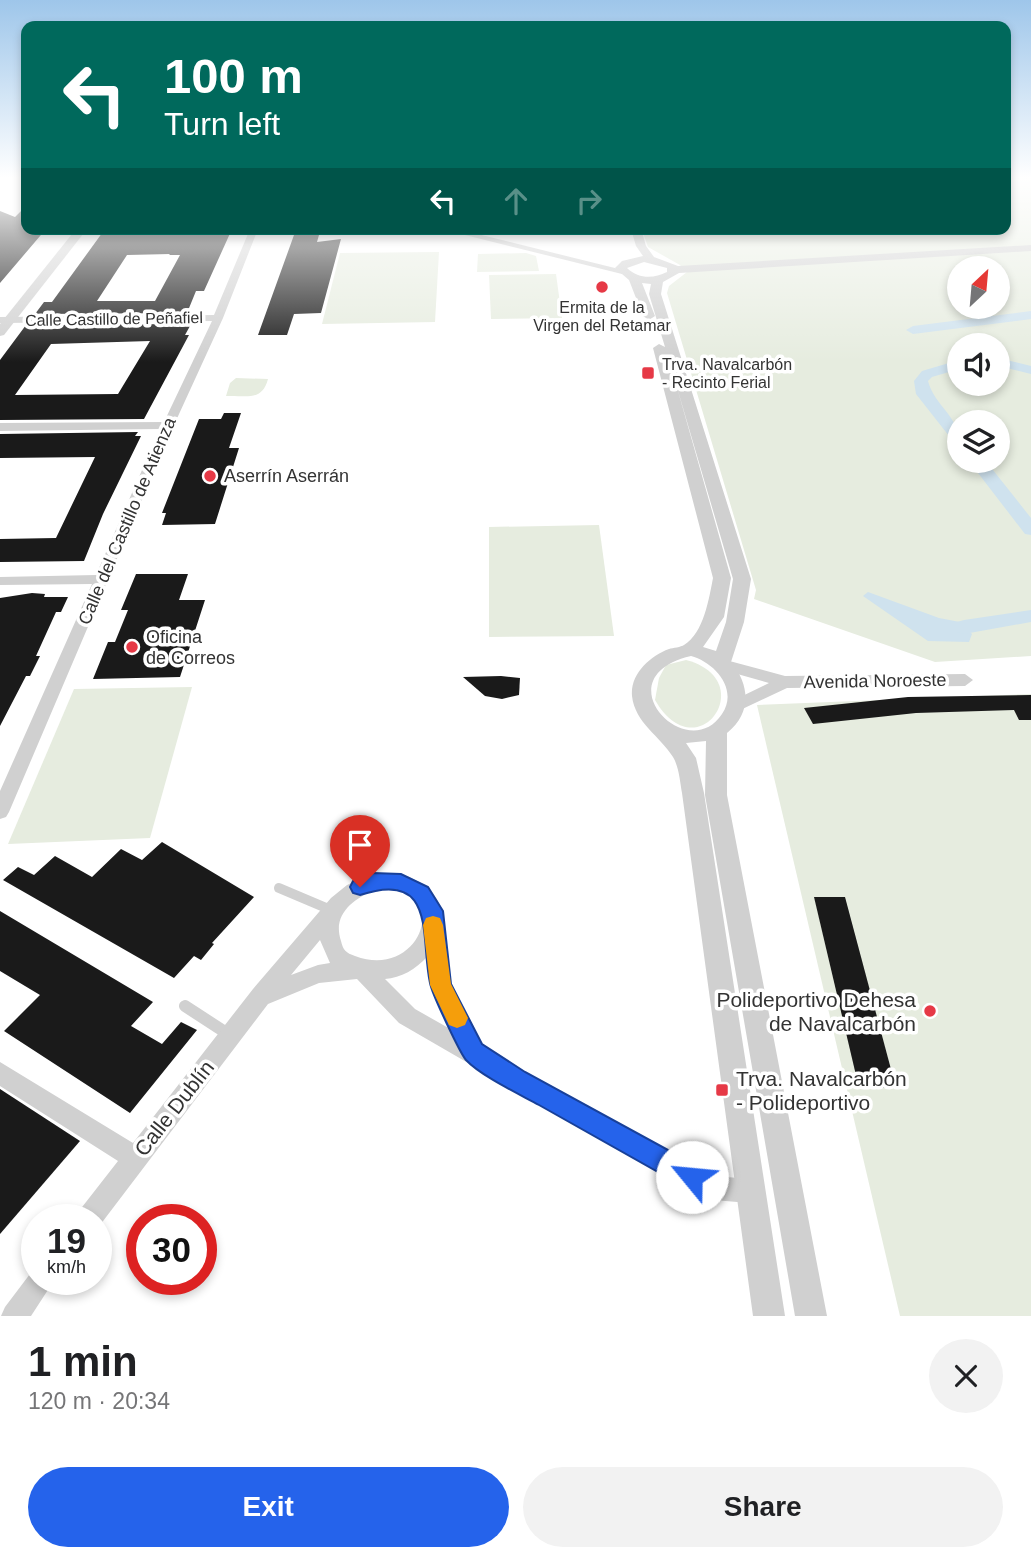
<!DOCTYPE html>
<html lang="en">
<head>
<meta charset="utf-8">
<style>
  :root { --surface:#fff; --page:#f2f2f2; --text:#202124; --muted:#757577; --accent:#2563eb }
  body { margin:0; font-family:Arial,sans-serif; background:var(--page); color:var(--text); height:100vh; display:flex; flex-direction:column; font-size:26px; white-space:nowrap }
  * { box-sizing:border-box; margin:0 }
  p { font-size:23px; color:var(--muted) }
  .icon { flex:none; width:38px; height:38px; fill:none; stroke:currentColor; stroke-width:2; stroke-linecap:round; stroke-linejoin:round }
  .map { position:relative; height:1316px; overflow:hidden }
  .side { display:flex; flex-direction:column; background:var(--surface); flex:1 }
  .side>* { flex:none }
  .hud { position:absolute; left:21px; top:21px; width:990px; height:214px; border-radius:14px; box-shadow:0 4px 10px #0003; background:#00695c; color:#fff; overflow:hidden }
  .needle { width:46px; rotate:26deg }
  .tools { position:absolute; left:947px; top:256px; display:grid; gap:14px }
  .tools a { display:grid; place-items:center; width:63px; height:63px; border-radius:50%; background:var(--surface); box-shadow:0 4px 10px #0003; font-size:35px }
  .speed { position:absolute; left:21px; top:1204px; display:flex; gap:14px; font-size:35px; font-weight:700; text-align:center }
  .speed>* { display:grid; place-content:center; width:91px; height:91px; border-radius:50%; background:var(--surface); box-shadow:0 4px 10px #0003; line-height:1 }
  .speed small { font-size:18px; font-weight:400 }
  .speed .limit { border:10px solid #d22; background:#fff; color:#111 }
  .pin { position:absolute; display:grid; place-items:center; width:60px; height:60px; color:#fff; margin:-72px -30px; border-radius:50% 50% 50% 0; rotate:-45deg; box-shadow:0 0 7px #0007 }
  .pin .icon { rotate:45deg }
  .me { position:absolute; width:77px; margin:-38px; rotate:298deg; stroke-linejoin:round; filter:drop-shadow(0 0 5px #0008) }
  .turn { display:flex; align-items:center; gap:24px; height:147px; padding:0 28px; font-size:32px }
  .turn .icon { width:91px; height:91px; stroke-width:2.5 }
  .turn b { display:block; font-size:49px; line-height:60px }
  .lanes { display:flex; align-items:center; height:66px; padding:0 28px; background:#0003; justify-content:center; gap:35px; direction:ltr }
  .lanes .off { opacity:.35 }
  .round { display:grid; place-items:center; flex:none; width:74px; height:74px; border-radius:37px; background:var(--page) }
  .head { display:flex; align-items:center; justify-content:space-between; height:119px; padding:0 28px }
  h1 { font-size:42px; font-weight:800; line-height:52px }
  .button { display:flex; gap:14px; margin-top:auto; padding:14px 28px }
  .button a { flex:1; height:80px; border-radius:42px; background:var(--accent); color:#fff; font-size:28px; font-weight:800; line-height:80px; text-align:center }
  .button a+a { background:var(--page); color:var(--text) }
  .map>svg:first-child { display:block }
  .green { fill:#e6ecdf; fill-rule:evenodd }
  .water { fill:#cfe2ee }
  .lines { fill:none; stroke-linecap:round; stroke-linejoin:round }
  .canal { fill:#cfe2ee; fill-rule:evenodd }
  .building { fill:#1a1a1a; fill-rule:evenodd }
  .service-far1 { stroke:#d0d0d0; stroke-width:10 }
  .service { stroke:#d0d0d0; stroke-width:12 }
  .minor { fill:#d0d0d0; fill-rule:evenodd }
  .tertiary { fill:#d0d0d0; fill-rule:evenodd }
  .route { fill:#2563eb; stroke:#184099; stroke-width:2 }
  .slow { fill:#f59e0b }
  .poi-dot { fill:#e63946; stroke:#fff; stroke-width:2.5 }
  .labels { text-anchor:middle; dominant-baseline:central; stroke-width:7; stroke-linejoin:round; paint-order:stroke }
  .far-poi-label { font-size:16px; fill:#333; stroke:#fff }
  .far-street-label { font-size:16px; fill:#333; stroke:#fff }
  .poi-label { font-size:18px; fill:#333; stroke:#fff; text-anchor:start }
  .street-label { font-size:18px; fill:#333; stroke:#fff }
  .near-poi-label { font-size:21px; fill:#333; stroke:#fff; text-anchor:end }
  .near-street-label { font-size:21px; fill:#333; stroke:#fff }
</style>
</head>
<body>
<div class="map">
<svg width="1031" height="1316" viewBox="0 0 1031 1316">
  <rect width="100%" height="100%" fill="#fff"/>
  <g class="green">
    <path d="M 1006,178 L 1031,178 L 1031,656 L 935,662 L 754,599 L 756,590 L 667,293 L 669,286 L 687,272 L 680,265 L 648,247 L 642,229 L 1006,229 ZM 959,268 L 998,268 L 998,306 L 959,306 ZM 959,345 L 998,345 L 998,383 L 959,383 ZM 959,422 L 998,422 L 998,460 L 959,460 Z"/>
    <polygon points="439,252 435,322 322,324 340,253"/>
    <polygon points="526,253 536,256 539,271 477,272 478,254"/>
    <polygon points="556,274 562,318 491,319 489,275"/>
    <path d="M 236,378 L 268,379 C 262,402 246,395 226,396 L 230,383 Z"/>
    <polygon points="599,525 614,636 489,637 489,527"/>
    <path d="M 686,660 C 762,680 697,773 655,700 L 659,678 L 666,665 Z"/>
    <polygon points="192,687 150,838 8,844 74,689"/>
    <polygon points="1031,694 1031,1316 900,1316 757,705"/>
  </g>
  <polygon class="water" points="868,592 939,618 960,622 972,634 969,642 928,641 863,596"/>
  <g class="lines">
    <g class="canal">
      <polygon points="1031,311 1031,319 913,334 906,330 913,326"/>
      <polygon points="998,358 1031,366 1031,374 998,366"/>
      <path d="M 959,360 L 959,369 L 932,377 L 928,381 C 935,407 959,415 959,443 L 953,441 L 916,394 L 914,381 L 922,371 Z"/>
      <polygon points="968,460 985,460 1031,518 1031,535 1025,534"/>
      <polygon points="1031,610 1031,622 964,634 957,632 954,627 957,622 964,620"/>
    </g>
  </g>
  <g class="building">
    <polygon points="26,206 26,229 46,229 0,283 0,211 15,217"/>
    <path d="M 105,229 L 152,232 L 232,229 L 204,291 L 196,291 L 187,313 L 35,314 L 44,302 L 52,302 ZM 170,254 L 169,255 L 180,255 L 155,301 L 97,301 L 127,255 Z"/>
    <polygon points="294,235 319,235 317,242 341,239 321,313 294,314 287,335 258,335"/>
    <path d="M 183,324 L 182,326 L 190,326 L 185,335 L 189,335 L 144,419 L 0,420 L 0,360 L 26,325 ZM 150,341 L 118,394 L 15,395 L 51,344 Z"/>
    <polygon points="224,413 241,413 229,448 239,448 215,524 162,525 166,513 162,513 199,419 221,419"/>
    <polygon points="138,432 135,436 141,436 103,514 84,561 0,562 0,539 56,538 95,457 0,458 0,434"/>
    <polygon points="136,574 188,574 179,600 205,600 180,677 93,679 108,642 115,642 128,610 121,610"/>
    <polygon points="32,593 45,594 44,597 68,597 61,612 56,612 36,656 40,656 30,676 26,676 0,726 0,598"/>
    <polygon points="501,676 520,678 519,695 502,699 485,696 463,677"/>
    <polygon points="1031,695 1031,720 1019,720 1014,710 916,713 813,724 804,708 908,697"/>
    <polygon points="162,842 254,897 212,943 214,944 201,960 194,956 174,978 3,880 18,867 34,875 55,856 92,877 121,849 142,860"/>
    <polygon points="814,897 845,897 896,1088 859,1088"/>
    <polygon points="0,911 153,1002 131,1026 162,1044 181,1022 197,1030 130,1113 4,1031 40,995 0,971"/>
    <polygon points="0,1089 80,1141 0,1234"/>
  </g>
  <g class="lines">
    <polyline class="service-far1" points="279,888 331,910"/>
    <polyline class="service" points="185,1006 228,1034"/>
    <g class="minor">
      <polygon points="250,229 258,229 223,318 174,425 9,812 6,817 0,819 0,791 92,584 0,585 0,577 96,575 160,429 0,431 0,423 164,422 212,321 0,323 0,317 214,315"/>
      <polygon points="441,229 457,229 627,271 622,274"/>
      <polygon points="722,659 785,676 965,674 973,680 965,686 787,688 736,712 730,710 728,706 730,702 769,683 716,668 714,664"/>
      <path d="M 373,873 L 407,876 L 428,886 L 438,901 L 451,984 L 483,1048 L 634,1134 L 716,1176 L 749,1179 L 758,1182 L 761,1191 L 758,1200 L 749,1203 L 714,1200 L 618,1150 L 399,1023 L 357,979 L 319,983 L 268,1004 L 97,1229 L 96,1220 L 75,1220 L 79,1211 L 118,1161 L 0,1086 L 0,1062 L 133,1143 L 253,989 L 331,898 L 347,885 ZM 375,889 C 382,890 390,888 396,890 C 448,900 417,979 355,956 C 346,953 343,950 341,941 C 332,914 353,900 375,889 ZM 320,940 L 330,963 L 318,965 L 291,975 ZM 427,957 L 430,985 L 452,1030 L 415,1009 L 385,979 C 401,978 416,969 427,957 Z"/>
      <polygon points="37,1268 37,1279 55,1279 31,1316 1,1316 5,1307 33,1270"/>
    </g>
    <g class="tertiary">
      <polygon points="76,229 87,229 4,335 0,336 0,324"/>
      <path d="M 631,229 L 641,229 L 646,246 L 654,257 L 678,266 L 1031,245 L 1031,251 L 679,273 L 663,282 L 661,294 L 751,579 L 744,622 L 731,662 C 750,685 752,713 727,733 L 727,795 L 827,1316 L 795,1316 L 705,795 L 706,741 L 686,743 L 696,758 L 704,793 L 785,1316 L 753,1316 L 682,793 C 680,782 679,767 673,757 C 660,736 635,723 632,696 C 630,674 650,656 669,649 C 673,648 681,647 684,645 C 704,633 709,598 713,578 L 653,348 L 659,344 L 665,347 L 649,294 L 651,284 L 642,283 L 655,316 L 649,320 L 643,316 L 629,280 L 615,268 L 622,261 L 643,256 L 636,246 ZM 644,262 L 667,268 L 667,272 C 653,279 639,279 627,268 ZM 676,384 L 733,579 L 726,622 L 716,651 L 703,647 L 724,617 L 731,578 ZM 691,656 C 714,662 739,689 722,714 C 687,767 601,677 691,656 Z"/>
    </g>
  </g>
  <linearGradient id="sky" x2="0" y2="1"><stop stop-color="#9ec6ea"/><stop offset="0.49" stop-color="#fff"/><stop offset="1" stop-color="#fff" stop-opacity="0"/></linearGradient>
  <rect width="1031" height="362" fill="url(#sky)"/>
  <path class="route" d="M 373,873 L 401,874 L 428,887 L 443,911 L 451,984 L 482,1044 L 525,1072 L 701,1168 L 704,1177 L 701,1186 L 692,1189 L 683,1186 C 635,1159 587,1132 539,1105 C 519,1094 481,1076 466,1060 C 460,1053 432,994 430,983 C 420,937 437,869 360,895 L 353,893 L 350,887 L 353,881 Z"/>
  <polygon class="slow" points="433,916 440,918 443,925 451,984 468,1018 465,1025 457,1028 449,1025 430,985 423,925 426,918"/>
  <g class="poi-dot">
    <circle cx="602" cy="287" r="7"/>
    <rect x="641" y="366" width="14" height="14" rx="3.5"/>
    <circle cx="210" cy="476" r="7"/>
    <circle cx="132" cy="647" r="7"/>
    <circle cx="930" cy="1011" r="7"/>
    <rect x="715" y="1083" width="14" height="14" rx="3.5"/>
  </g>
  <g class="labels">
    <g class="far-poi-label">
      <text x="602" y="307">Ermita de la<tspan x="602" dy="18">Virgen del Retamar</tspan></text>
      <text x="662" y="364" text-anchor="start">Trva. Navalcarbón<tspan x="662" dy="18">- Recinto Ferial</tspan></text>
    </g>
    <g class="far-street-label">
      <text transform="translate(114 319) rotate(-1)">Calle Castillo de Peñafiel</text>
    </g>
    <g class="poi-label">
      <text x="224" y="476">Aserrín Aserrán</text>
      <text x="146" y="637">Oficina<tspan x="146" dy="21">de Correos</tspan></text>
    </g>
    <g class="street-label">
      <text transform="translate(127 521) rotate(-67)">Calle del Castillo de Atienza</text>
      <text transform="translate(875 681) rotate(-1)">Avenida Noroeste</text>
    </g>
    <g class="near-poi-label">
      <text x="916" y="999">Polideportivo Dehesa<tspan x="916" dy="24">de Navalcarbón</tspan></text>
      <text x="736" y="1078" text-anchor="start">Trva. Navalcarbón<tspan x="736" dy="24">- Polideportivo</tspan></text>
    </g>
    <g class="near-street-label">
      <text transform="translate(174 1108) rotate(-52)">Calle Dublín</text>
    </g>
  </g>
</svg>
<div class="tools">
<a><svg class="needle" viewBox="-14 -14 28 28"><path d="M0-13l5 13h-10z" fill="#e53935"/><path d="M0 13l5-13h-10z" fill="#757577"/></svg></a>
<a><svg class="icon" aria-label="sound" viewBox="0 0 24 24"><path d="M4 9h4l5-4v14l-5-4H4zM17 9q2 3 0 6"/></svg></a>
<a><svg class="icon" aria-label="layers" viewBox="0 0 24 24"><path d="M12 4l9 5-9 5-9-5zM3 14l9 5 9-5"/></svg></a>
</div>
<div class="speed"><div>19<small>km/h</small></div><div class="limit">30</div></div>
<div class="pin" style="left:360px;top:887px;background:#d93025"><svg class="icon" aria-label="arrive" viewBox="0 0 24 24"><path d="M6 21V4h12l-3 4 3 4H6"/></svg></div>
<svg class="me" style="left:692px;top:1177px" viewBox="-20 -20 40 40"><circle r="19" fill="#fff"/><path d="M0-13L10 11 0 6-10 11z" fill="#2563eb"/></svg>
<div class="hud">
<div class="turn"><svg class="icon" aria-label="left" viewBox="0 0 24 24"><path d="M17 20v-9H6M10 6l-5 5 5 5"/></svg><div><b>100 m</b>Turn left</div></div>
<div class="lanes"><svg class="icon" aria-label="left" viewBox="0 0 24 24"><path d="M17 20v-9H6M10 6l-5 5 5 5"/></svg><svg class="icon off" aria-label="ahead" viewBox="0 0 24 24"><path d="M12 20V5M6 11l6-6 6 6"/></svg><svg class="icon off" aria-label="right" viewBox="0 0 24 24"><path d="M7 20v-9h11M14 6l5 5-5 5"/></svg></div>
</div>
</div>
<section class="side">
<div class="head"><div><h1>1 min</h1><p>120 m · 20:34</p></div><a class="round"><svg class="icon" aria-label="close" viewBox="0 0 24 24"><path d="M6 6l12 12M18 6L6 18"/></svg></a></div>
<div class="button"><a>Exit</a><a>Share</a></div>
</section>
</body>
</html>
